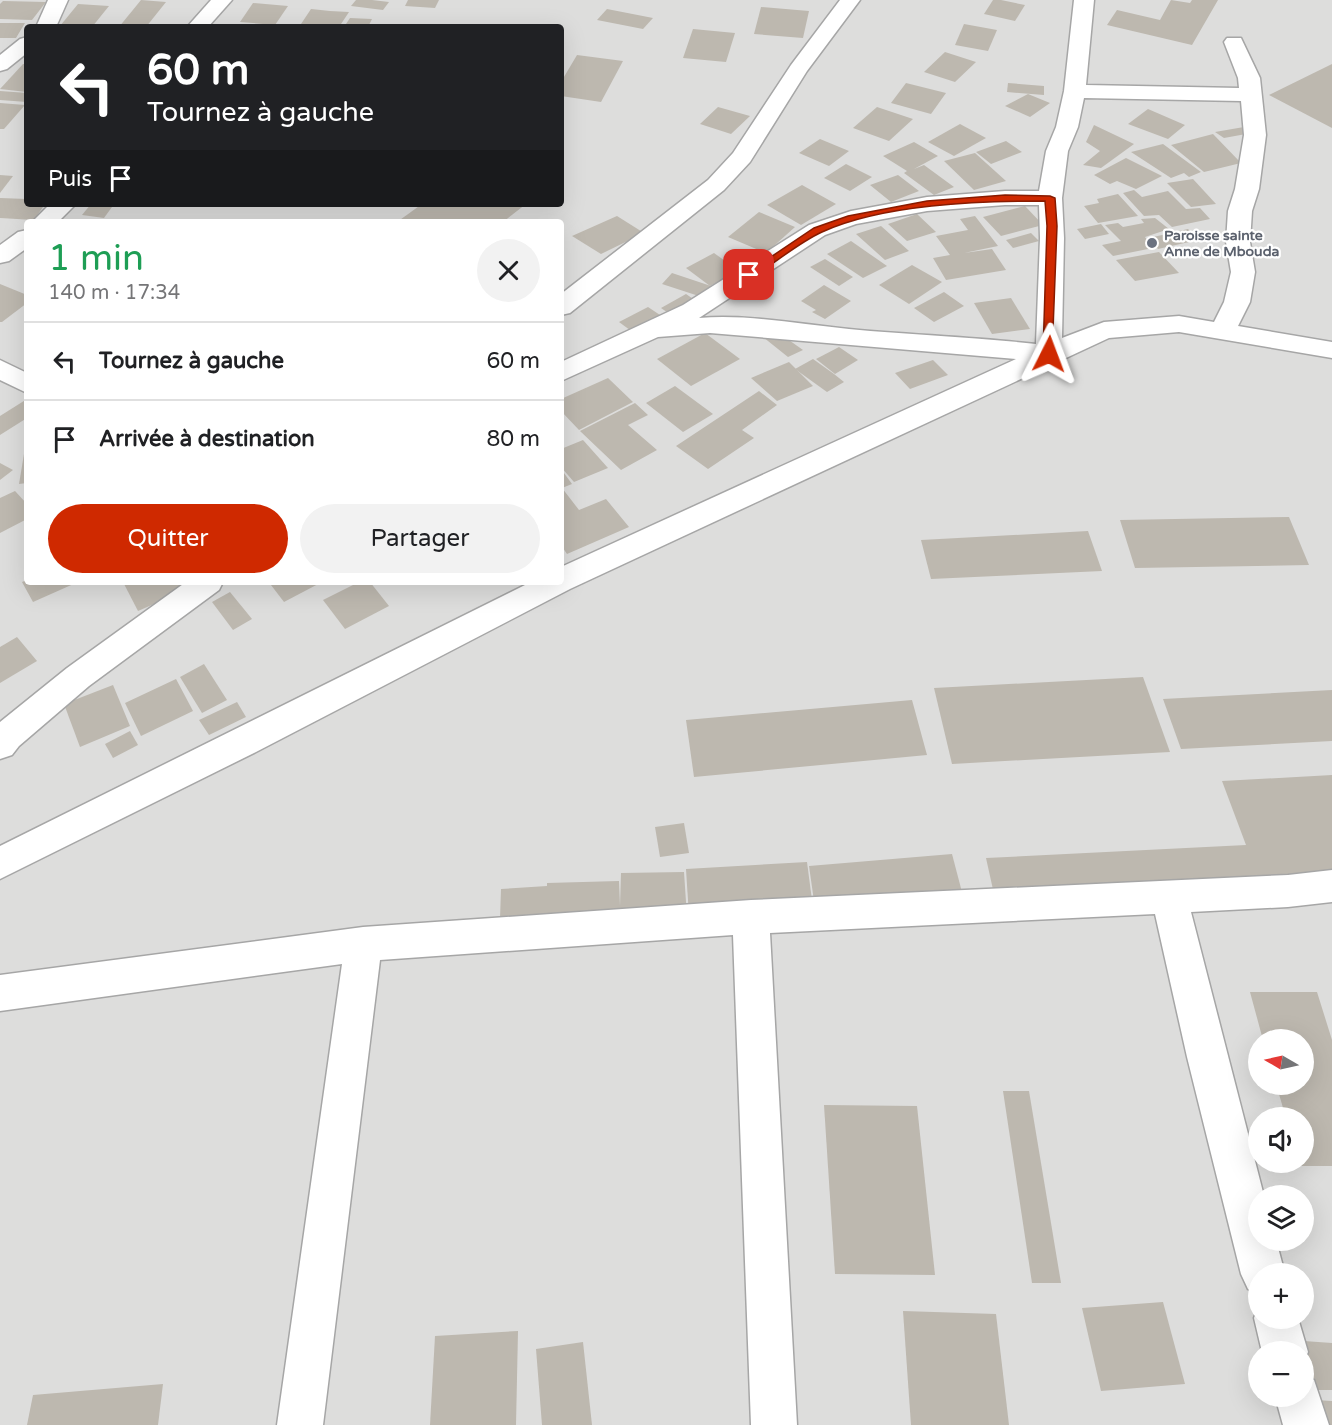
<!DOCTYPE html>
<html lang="fr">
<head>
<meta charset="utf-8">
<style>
  :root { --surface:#fff; --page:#f2f2f2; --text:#202124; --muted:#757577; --line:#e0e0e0; --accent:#cf2900 }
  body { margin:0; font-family:"Varela Round",sans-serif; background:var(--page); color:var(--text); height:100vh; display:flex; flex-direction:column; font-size:22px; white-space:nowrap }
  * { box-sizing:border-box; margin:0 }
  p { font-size:20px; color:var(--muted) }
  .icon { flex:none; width:33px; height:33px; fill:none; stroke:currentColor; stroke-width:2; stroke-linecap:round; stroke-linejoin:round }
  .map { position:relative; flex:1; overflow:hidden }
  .side { position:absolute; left:24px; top:219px; width:540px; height:366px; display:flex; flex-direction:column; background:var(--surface); border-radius:6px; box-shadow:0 6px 24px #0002 }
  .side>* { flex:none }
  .top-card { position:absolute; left:24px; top:24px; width:540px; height:183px; border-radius:6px; box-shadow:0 6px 24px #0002; background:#202124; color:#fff; overflow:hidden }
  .needle { width:39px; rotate:279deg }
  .fabs { position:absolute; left:1248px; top:1029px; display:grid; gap:12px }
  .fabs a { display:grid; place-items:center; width:66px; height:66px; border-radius:50%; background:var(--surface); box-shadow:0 6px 24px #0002; font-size:30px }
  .pin { position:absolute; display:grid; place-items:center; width:51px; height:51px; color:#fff; margin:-26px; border-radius:12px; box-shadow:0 3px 9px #0006 }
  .me { position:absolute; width:66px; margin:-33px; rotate:3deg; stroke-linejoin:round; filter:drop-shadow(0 0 4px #0008) }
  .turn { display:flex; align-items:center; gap:21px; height:126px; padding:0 24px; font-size:27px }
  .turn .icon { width:78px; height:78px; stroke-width:2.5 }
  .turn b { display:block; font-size:42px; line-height:51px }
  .then { display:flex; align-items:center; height:57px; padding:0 24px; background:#0003; gap:12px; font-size:22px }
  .round { display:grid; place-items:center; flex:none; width:63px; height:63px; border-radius:32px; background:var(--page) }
  .summary { display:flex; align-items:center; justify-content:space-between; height:102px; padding:0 24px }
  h1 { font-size:36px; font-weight:600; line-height:45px; color:#1e9e55 }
  .action { display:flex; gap:12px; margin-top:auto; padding:12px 24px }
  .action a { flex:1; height:69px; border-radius:36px; background:var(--accent); color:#fff; font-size:24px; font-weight:600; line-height:69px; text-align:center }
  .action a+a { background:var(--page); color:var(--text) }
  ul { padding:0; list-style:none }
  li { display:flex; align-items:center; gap:18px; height:78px; padding:0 24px; border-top:2px solid var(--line) }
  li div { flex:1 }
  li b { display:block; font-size:22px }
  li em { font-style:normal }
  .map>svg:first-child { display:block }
  .residential { fill:#dddddc; fill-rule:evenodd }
  .building { fill:#bdb8af }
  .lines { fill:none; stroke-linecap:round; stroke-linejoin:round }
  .minor-casing { stroke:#a6a6a6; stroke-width:3 }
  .minor { fill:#fff; fill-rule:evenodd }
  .route { fill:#cf2900; stroke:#871b00; stroke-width:1.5 }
  .worship-dot { fill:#6b7280; stroke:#fff; stroke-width:2 }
  .labels { text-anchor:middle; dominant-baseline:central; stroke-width:4.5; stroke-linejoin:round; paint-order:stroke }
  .far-worship-label { font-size:14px; font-weight:bold; fill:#5b616d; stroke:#fff; text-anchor:start }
</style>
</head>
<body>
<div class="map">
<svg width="1332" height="1425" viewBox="0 0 1332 1425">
  <rect width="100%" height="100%" fill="#f0efe6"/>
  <path class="residential" d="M 0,0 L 1332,0 L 1332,1425 L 0,1425 ZM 27,27 L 561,27 L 561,204 L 27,204 ZM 27,222 L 561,222 L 561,582 L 27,582 ZM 1258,1040 L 1304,1040 L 1304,1084 L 1258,1084 ZM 1258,1118 L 1304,1118 L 1304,1162 L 1258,1162 ZM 1258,1196 L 1304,1196 L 1304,1240 L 1258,1240 ZM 1258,1274 L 1304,1274 L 1304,1318 L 1258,1318 ZM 1258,1352 L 1304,1352 L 1304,1396 L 1258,1396 Z"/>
  <g class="building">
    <polygon points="141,0 166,2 146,27 119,27"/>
    <polygon points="356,0 372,0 389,2 383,10 351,6"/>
    <polygon points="408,0 439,0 435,8 405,6"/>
    <polygon points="993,0 1001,0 1025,5 1015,21 984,14"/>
    <polygon points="1171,0 1190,3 1192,0 1218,0 1192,45 1107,25 1117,10 1160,20"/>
    <polygon points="3,1 46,2 32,20 0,19 0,4"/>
    <polygon points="253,3 288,6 275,25 240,22"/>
    <polygon points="78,4 109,6 92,27 60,26"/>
    <polygon points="761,7 809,11 803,38 754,34"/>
    <polygon points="311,9 330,11 349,12 339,27 299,27"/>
    <polygon points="607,9 653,18 643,29 597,20"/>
    <polygon points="350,18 372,19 368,27 344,27"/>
    <polygon points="0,23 25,23 16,38 0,38"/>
    <polygon points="964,24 997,30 988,51 955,45"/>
    <polygon points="693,29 735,33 726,62 683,58"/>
    <polygon points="945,52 976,62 955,82 924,72"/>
    <polygon points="577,55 623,61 601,102 561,96 561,82"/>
    <polygon points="23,64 27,64 27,92 0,89"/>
    <polygon points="1332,64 1332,128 1269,95"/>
    <polygon points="906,83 946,93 931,114 891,103"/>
    <polygon points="1008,83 1044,86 1044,95 1007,92"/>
    <polygon points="0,91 27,93 27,102 0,100"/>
    <polygon points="1028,94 1050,103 1030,117 1005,106"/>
    <polygon points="0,103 25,105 4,129 0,129"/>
    <polygon points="718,107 750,116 731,134 700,124"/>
    <polygon points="877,107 913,119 889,141 853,128"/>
    <polygon points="1148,109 1185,125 1168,139 1128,124"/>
    <polygon points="960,124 986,138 954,156 928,142"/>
    <polygon points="1094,125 1134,144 1101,168 1083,165 1100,151 1086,142"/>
    <polygon points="1244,127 1246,134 1224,138 1215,132"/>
    <polygon points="1213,134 1241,163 1204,172 1171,145"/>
    <polygon points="820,139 849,151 829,166 799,153"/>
    <polygon points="1006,141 1022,152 991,164 976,152"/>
    <polygon points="914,142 938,156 914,169 924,165 954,187 934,195 904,173 907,171 883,156"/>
    <polygon points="1163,144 1201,172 1189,177 1184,173 1171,178 1131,152"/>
    <polygon points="975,153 1006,181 974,190 944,161"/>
    <polygon points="1126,158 1162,176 1136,189 1117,181 1110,184 1094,175"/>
    <polygon points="846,164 872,177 850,191 824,178"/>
    <polygon points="0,175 13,176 0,193"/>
    <polygon points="898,175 919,191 891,202 870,185"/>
    <polygon points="1193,179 1216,204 1191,207 1167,183"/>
    <polygon points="802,185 836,204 801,225 767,205"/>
    <polygon points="1134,190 1142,197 1168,191 1186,209 1200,208 1210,219 1172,227 1159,215 1144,216 1123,193"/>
    <polygon points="1118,194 1138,216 1098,223 1084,206 1099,203 1097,199"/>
    <polygon points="0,198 27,199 27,204 45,204 34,220 0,218"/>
    <polygon points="91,204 112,207 104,218 82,215"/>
    <polygon points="422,204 526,204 503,222 397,222"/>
    <polygon points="1025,206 1043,225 1001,236 983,217"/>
    <polygon points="759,212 795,227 766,253 728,237"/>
    <polygon points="917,214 936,232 907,241 888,224"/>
    <polygon points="617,216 644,233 601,254 572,236"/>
    <polygon points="975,216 998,246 964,253 992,249 1006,270 946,280 933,258 950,255 936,236 968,230 960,219"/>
    <polygon points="1155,218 1169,229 1145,237 1153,248 1113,256 1102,245 1121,241 1105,225 1118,223 1123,227 1144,223 1141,219"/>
    <polygon points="1101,224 1109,234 1085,239 1077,229"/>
    <polygon points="881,226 909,251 885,260 856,234"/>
    <polygon points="1188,229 1198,240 1158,249 1149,238"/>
    <polygon points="1031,233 1039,241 1013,248 1006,240"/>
    <polygon points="851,241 887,266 863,278 827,254"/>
    <polygon points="1159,252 1179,273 1135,281 1116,260"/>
    <polygon points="714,253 739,271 710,286 686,268"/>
    <polygon points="825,259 853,277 839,286 810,267"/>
    <polygon points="912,265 942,282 909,304 879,285"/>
    <polygon points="672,273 717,288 708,299 662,284"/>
    <polygon points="0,284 27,295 27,303 2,322 0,322"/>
    <polygon points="824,285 851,301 825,319 812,312 816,310 801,301"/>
    <polygon points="944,292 964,306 934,322 914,308"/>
    <polygon points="686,294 699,303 674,317 661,308"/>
    <polygon points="1011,298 1030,329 992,334 974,303"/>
    <polygon points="648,307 663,317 634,333 619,322"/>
    <polygon points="776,331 803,350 788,357 763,337"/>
    <polygon points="705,333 740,359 691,386 657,359"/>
    <polygon points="839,347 858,360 835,374 816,359"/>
    <polygon points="813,359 834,374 844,382 827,392 795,369"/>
    <polygon points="933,360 948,375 910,389 895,373"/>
    <polygon points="789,362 813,386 777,401 751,378"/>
    <polygon points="608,378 633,402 579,430 561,411 561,399"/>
    <polygon points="675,386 713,414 683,432 646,403"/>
    <polygon points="759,391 777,405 742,430 754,438 708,469 676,446"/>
    <polygon points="27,399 27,418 0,435 0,416"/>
    <polygon points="635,403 648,415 628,425 657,450 621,470 580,431"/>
    <polygon points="583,440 608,468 574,482 561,467 561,449"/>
    <polygon points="24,454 27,454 27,483 19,484"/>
    <polygon points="0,463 13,470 0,480"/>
    <polygon points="561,469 572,484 562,488 579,510 606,499 629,527 567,554 561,545"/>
    <polygon points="15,491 27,504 27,519 0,533 0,498"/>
    <polygon points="1289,517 1309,565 1135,568 1120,520"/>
    <polygon points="1088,531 1102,571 931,579 921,540"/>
    <polygon points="27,580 27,582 78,582 33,602 22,582"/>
    <polygon points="123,582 182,582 186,590 138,611"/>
    <polygon points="277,582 322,582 284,602 271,585"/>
    <polygon points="359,582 370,582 389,606 345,629 323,600"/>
    <polygon points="230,592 252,619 233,630 212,602"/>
    <polygon points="17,637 37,661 0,683 0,647"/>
    <polygon points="204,664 227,700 202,713 180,677"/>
    <polygon points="1143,677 1170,752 952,764 934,688"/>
    <polygon points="176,679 193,711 141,736 125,703"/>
    <polygon points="113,685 130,726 80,747 64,704"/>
    <polygon points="1332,690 1332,741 1181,749 1163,699"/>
    <polygon points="912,700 927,755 694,777 686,720"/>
    <polygon points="237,702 246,717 209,735 199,720"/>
    <polygon points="130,731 138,745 113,758 105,744"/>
    <polygon points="1332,775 1332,876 994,894 986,858 1246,845 1222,781"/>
    <polygon points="684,823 689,853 660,857 655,827"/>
    <polygon points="952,854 963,896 815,908 809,866"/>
    <polygon points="807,862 813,908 689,916 686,869"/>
    <polygon points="684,872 687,917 500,919 501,889 547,886 547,883 619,881 620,906 621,873"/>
    <polygon points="1250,992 1317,992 1332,1040 1332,1166 1300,1166 1299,1162 1304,1162 1304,1118 1286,1118 1276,1084 1304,1084 1304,1040 1263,1040"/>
    <polygon points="1003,1091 1029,1091 1061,1283 1032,1283"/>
    <polygon points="824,1105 917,1106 935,1275 835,1274"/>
    <polygon points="1163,1302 1185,1384 1101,1391 1082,1308"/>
    <polygon points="903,1311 996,1314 1009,1425 911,1425"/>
    <polygon points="518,1331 516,1425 430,1425 435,1336"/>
    <polygon points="1304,1341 1332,1343 1332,1390 1315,1390"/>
    <polygon points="583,1342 592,1425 542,1425 536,1349"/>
    <polygon points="163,1384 158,1425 27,1425 33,1395"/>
    <polygon points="1315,1400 1332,1401 1332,1425 1320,1425"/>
  </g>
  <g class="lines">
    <g class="minor-casing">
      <g id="minor">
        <polygon points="48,0 68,0 56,27 36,27"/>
        <polygon points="211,0 232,0 208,27 187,27"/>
        <polygon points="840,0 860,0 807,71 750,162 724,190 570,313 561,315 561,294 708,180 733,153 791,65"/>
        <path d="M 1074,0 L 1094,0 L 1086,85 L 1239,88 L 1238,78 L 1224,42 L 1227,38 L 1241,38 L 1260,78 L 1266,135 L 1259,189 L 1252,211 L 1250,242 L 1255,272 L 1250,302 L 1238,326 L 1332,342 L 1332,358 L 1179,332 L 1109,338 L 570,589 L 256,752 L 0,879 L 0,846 L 531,582 L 561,582 L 561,567 L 1016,359 L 710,333 L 658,337 L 561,381 L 561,362 L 683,305 L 809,225 L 851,211 L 927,197 L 1005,191 L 1039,191 L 1046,151 L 1056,127 L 1064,91 ZM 1084,98 L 1241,101 L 1244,135 L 1235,189 L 1228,211 L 1226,242 L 1231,272 L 1224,302 L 1214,322 L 1179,316 L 1104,322 L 1062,338 L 1064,238 L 1062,198 L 1068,151 L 1078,127 ZM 1005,205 L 1039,205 L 1040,238 L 1036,344 C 974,337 912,335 849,329 C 800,324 748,314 699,318 L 825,235 L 856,224 L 927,211 Z"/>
        <polygon points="27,37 27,53 7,69 0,71 0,55 20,39"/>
        <polygon points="50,204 76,204 58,222 32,222"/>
        <polygon points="27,230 27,248 9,261 0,263 0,245 18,232"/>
        <polygon points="0,360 27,373 27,393 0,380"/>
        <polygon points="186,582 223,582 219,590 89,686 19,746 12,755 0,759 0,722 67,668"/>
        <polygon points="1332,870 1332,902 1288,907 1191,912 1264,1196 1258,1196 1258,1240 1276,1240 1285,1274 1258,1274 1258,1294 1248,1289 1241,1274 1187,1057 1155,914 770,933 797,1425 751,1425 733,935 380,960 323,1425 277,1425 342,964 0,1011 0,975 363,927 751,900 1288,875"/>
        <polygon points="1258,1307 1258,1318 1298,1318 1308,1352 1304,1362 1304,1352 1262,1352 1254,1318"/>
        <polygon points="1304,1375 1314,1380 1329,1425 1283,1425 1275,1396 1304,1396"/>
      </g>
    </g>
    <use href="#minor" class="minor"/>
  </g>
  <path class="route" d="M 1005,195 L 1050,196 L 1055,198 L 1057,226 L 1052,356 L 1049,357 L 1043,354 L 1047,226 L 1045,201 C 979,201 883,204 822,232 C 798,243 775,263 753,277 L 744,275 L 814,228 L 848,216 L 927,201 Z"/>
  <circle class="worship-dot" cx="1152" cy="243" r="6"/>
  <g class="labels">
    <g class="far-worship-label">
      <text x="1164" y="235">Paroisse sainte<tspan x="1164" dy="16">Anne de Mbouda</tspan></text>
    </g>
  </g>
</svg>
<div class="fabs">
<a><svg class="needle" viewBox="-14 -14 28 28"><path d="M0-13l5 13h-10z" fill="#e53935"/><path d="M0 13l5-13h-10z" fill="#757577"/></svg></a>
<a><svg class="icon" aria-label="sound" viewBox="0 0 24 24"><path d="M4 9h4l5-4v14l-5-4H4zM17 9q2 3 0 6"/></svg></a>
<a><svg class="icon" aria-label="layers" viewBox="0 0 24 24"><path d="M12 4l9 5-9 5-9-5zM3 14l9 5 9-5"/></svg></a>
<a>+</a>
<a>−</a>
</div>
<div class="pin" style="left:749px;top:275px;background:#d93025"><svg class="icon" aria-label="arrive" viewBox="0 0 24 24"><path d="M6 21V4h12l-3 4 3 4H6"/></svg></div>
<svg class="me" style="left:1049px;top:354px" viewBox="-20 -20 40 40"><path d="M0-17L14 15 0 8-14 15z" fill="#cf2900" stroke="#fff" stroke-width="4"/></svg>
<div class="top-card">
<div class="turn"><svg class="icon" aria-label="left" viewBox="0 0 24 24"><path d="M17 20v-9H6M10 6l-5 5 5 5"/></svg><div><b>60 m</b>Tournez à gauche</div></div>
<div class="then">Puis<svg class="icon" aria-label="arrive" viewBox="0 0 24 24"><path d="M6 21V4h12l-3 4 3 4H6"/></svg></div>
</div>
<section class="side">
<div class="summary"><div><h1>1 min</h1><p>140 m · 17:34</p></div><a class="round"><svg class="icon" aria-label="close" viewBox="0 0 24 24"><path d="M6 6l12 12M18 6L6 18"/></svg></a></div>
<ul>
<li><svg class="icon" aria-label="left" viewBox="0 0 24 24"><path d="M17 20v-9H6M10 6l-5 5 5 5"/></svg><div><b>Tournez à gauche</b></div><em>60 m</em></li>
<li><svg class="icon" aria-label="arrive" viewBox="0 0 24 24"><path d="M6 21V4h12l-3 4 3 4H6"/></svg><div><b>Arrivée à destination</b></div><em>80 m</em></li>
</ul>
<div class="action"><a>Quitter</a><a>Partager</a></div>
</section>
</div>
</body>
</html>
